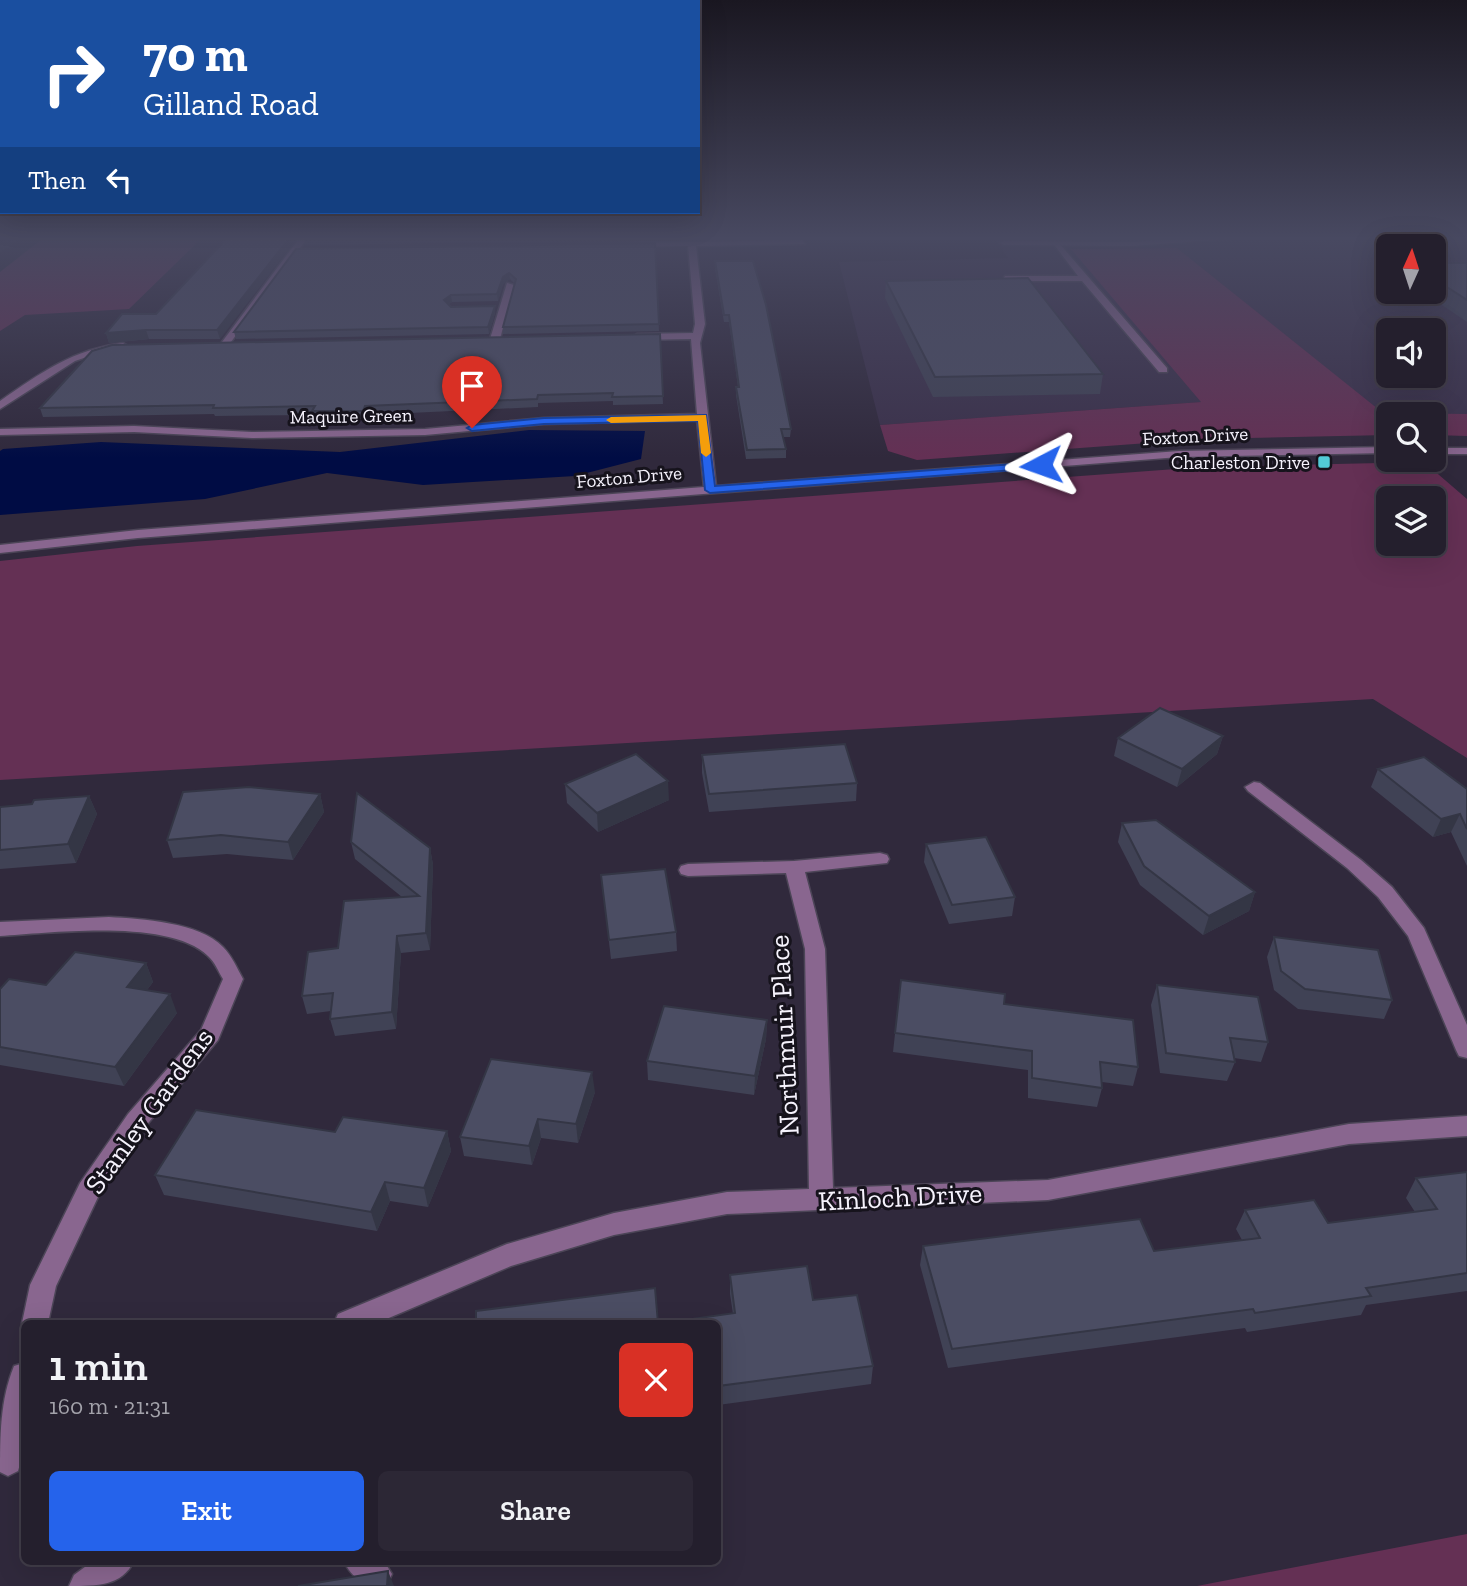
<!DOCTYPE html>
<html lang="en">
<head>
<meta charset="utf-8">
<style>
  :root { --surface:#241f2d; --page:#2c2735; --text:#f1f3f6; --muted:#a3a2aa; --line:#413d49; --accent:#2563eb }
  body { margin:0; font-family:"Zilla Slab",serif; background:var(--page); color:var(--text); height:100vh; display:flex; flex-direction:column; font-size:26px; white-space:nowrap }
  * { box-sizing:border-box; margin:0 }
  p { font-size:23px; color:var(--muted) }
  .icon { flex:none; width:38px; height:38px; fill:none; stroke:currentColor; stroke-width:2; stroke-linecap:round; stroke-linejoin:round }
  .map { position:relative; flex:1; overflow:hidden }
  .side { position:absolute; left:21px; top:1320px; width:700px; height:245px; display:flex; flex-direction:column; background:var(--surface); border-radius:10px; box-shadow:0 7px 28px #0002,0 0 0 2px var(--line) }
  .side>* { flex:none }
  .hud { position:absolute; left:0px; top:0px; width:700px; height:214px; box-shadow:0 7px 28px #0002,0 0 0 2px var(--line); background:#1a4fa0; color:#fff; overflow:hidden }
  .needle { width:46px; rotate:3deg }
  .buttons { position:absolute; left:1376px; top:234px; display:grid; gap:14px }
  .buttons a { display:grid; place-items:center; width:70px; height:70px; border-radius:10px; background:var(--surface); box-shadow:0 7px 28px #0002,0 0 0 2px var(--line); font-size:35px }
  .pin { position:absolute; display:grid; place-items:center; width:60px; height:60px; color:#fff; margin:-72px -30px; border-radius:50% 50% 50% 0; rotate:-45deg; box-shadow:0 0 7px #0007 }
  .pin .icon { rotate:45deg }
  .me { position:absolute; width:77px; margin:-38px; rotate:266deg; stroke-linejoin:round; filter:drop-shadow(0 0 5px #0008) }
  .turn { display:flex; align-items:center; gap:24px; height:147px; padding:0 28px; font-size:32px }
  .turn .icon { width:91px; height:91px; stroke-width:2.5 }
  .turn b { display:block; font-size:49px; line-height:60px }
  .then { display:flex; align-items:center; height:66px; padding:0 28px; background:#0003; gap:14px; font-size:26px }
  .round { display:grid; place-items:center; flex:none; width:74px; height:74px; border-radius:10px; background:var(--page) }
  .headline { display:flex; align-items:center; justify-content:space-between; height:119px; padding:0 28px }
  h1 { font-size:42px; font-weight:600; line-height:52px }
  .button { display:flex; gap:14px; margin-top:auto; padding:14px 28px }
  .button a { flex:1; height:80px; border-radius:10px; background:var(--accent); color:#fff; font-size:28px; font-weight:600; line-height:80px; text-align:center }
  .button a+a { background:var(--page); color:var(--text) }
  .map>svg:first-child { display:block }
  .built { fill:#3b314b; fill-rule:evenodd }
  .green { fill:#643054; fill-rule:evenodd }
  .water { fill:#000c44 }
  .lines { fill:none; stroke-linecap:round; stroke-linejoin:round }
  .lane-casing { stroke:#4c4557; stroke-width:3 }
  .street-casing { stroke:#4c4557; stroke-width:3 }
  .lane { fill:#89668f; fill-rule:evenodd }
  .street { fill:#89668f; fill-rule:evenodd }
  .wall { fill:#404255 }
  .shaded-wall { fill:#343645 }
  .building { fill:#4b4d63; stroke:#343645; stroke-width:2 }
  .route { fill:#2563eb; stroke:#184099; stroke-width:2 }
  .slow { fill:#f59e0b }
  .poi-dot { fill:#52cbd7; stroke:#16131c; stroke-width:2.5 }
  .labels { text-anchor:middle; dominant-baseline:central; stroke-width:6; stroke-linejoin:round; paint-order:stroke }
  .far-street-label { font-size:19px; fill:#f6f3fd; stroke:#16131c }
  .far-poi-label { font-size:19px; fill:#f6f3fd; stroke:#16131c; text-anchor:end }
  .near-street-label { font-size:28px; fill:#f6f3fd; stroke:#16131c }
</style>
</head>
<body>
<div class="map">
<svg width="1467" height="1586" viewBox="0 0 1467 1586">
  <rect width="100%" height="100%" fill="#30293c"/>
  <path class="built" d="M 993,236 L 1467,236 L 1467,414 L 1383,414 L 1177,248 L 1072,249 L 1202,402 L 880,425 L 839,262 L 1008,258 ZM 1388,247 L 1433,247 L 1433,292 L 1388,292 ZM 1388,331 L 1433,331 L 1433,376 L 1388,376 Z"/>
  <g class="green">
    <polygon points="46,236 204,236 129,309 25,315 0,331 0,272"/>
    <polygon points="1177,248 1383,413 1467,414 1467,436 1433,435 1433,415 1388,415 1388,435 1202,439 917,460 888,451 880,425 1201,402 1071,249"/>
    <path d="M 1424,462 L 1467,499 L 1467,758 L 1373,699 L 0,780 L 0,561 L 137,546 L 1203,467 ZM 1388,499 L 1433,499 L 1433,544 L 1388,544 Z"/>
    <polygon points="1467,1534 1467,1586 1197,1586"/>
  </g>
  <polygon class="water" points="529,430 645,431 641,459 575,476 423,485 327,473 205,499 0,515 0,451 3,449 101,442 340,452"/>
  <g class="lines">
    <g class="lane-casing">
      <g id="lane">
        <polygon points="1052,242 1058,242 1167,368 1167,372 1159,372 1082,281 1002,281 1005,276 1078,276"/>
        <path d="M 93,1561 L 134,1561 C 122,1586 97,1586 69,1586 L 74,1575 Z"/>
        <path d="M 344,1561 L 384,1561 L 392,1574 L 387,1585 C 367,1586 352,1580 344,1561 Z"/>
      </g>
    </g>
    <g class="street-casing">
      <g id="street">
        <polygon points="301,236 309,236 228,346 222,346 222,342"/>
        <polygon points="1221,236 1270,236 1132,246 1004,245 1000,243 1004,241 1132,242"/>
        <polygon points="802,240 805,244 696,246 705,324 700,343 716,486 1179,451 1388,447 1388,453 1179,457 138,538 0,553 0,545 138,530 704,487 697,420 544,424 425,435 252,438 134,432 0,435 0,429 134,426 252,432 425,429 544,418 697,414 691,339 637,340 632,337 637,334 693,333 695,324 688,246 634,247 630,245 634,243"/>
        <polygon points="507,283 514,285 500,339 495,342 490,339"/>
        <path d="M 123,343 L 128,346 L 126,348 L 104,351 L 75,361 L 0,409 L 0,401 C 40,373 74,349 123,343 Z"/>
        <rect x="1433" y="448" width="34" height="6"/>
        <polygon points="1254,782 1260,783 1361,860 1392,887 1424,928 1467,1025 1467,1058 1459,1056 1456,1050 1408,936 1378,897 1347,868 1248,791 1245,787"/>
        <polygon points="880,853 887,855 889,859 887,863 805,872 825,949 833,1188 1048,1180 1349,1124 1467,1116 1467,1136 1349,1144 1048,1200 727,1214 614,1235 511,1266 377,1323 334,1323 338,1314 507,1244 614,1213 727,1192 809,1189 805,949 786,873 688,876 681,874 679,870 681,866 688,864 794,861"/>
        <path d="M 109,917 C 142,919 199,922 223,947 C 232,956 237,968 243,979 L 218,1040 L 144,1128 L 98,1197 L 56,1286 L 48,1323 L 24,1323 L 24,1330 L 22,1323 L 30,1285 L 80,1183 L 128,1114 L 201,1030 L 223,979 C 218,971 215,962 208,956 C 169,918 51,933 0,936 L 0,922 Z"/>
        <path d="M 24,1363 L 24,1450 L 18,1471 L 8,1476 L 0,1472 C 0,1437 0,1400 14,1366 Z"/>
      </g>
    </g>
    <use href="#lane" class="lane"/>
    <use href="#street" class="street"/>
  </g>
  <g class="wall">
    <polygon points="229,236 220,339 149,339 109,343 106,333 156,314"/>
    <polygon points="304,236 654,236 654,240 305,245"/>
    <polygon points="655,243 659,331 503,334 503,327 515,284 510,279 503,284 498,301 452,302 449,304 451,307 495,313 489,334 236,339 234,332 296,249"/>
    <polygon points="715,261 791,429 790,437 783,437 786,449 786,458 746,459 736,395 736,387 738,387 729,322 724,322 715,268"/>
    <polygon points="1433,263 1467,263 1467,322 1423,292 1433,292"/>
    <polygon points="886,281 1103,374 1100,394 933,397 885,298"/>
    <polygon points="660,334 663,404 613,405 613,401 538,403 538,407 367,415 365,419 314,420 313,415 215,416 214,414 43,417 40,408"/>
    <polygon points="1223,736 1217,754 1177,787 1114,756 1118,738"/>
    <polygon points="702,755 857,783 856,801 709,812 702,773"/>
    <polygon points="1378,769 1467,789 1467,866 1451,832 1433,837 1371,787"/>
    <polygon points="565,784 669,800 598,832 567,803"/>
    <polygon points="320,794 324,812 293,860 227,854 173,858 167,840"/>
    <polygon points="89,796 97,814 76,863 0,869 0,807 32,804"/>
    <polygon points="1122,823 1255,892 1249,911 1203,935 1140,885 1118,842"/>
    <polygon points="351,842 430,848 433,865 430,950 401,953 396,1029 335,1036 330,1019 331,1011 307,1014 302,996 402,897 355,859"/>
    <polygon points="926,844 1015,897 1012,916 949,924 924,862"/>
    <polygon points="601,875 676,932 677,951 611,959"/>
    <polygon points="1274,937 1392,1000 1384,1019 1298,1009 1274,990 1267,957"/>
    <polygon points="146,963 153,982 147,990 177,1013 124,1086 0,1065 0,989 46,985"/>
    <polygon points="901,980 1138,1067 1133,1086 1102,1082 1102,1088 1097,1107 1028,1098 1028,1070 893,1052"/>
    <polygon points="1157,985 1268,1042 1261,1062 1234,1058 1235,1062 1227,1081 1160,1073 1151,1005"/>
    <polygon points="767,1020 766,1039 754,1095 648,1080 647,1061"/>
    <polygon points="595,1092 578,1143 541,1138 532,1165 464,1156 460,1137"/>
    <polygon points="447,1131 451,1151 428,1207 390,1201 377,1231 164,1195 155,1175 335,1132"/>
    <polygon points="1467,1172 1467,1291 1366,1305 1361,1315 1247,1332 1245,1328 948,1368 920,1265 923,1246 1154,1251 1242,1240 1236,1229 1245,1210 1328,1223 1415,1212 1406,1198 1416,1178"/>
    <polygon points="730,1275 813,1300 873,1366 871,1384 718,1405 718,1323 733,1314 730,1294"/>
  </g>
  <g class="shaded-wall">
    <polygon points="5,236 24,236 0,253 0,239"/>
    <polygon points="291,236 299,236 220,339 217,330"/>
    <polygon points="509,273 510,279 503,284 498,301 497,294 503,277"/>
    <polygon points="451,295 452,302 445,307 444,300"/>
    <polygon points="495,306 495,313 489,334 488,327"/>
    <polygon points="146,330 149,339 109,343 106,333"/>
    <polygon points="365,406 367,415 365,419 363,411"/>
    <polygon points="1223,736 1217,754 1177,787 1182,769"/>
    <polygon points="668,781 669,800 598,832 597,813"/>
    <polygon points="320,794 324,812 293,860 288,842"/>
    <polygon points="89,796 97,814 76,863 68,844"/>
    <polygon points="1460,814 1451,832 1433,837 1441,819"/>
    <polygon points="430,848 433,865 430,950 426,933"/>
    <polygon points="1255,892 1249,911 1203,935 1209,916"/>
    <polygon points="397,936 401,953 396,1029 392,1012"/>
    <polygon points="146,963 153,982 135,1006 127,987"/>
    <polygon points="170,994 177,1013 124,1086 115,1067"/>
    <polygon points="767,1020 766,1039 754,1095 755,1076"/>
    <polygon points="592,1072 595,1092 578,1143 576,1124"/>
    <polygon points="538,1119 541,1138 532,1165 529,1146"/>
    <polygon points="447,1131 451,1151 428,1207 424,1188"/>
    <polygon points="385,1182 390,1201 377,1231 371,1212"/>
    <polygon points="388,1571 394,1586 387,1586"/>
  </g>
  <g class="building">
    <polygon points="229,236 291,236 217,330 146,330 106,333 122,314 156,314"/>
    <polygon points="655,243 659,324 503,327 516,279 509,273 503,277 497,294 451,295 444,300 451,307 495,306 488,327 234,332 296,249"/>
    <polygon points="715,261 753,261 766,305 791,429 781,429 786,449 747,450 736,387 739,387 729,315 724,315"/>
    <polygon points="1433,263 1467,263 1467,300 1433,278"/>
    <polygon points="1028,278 1103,374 935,377 886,281"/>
    <polygon points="660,334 663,396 612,397 613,393 538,395 537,399 365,406 363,411 312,411 315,406 213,408 214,405 40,408 92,351 112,345"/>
    <polygon points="1160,708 1223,736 1182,769 1118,738"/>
    <polygon points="845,744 857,783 709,794 702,755"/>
    <polygon points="636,754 668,781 597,813 565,784"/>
    <polygon points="1424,757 1467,789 1467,829 1460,814 1441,819 1378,769"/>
    <polygon points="249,787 320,794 288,842 221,835 167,840 183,792"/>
    <polygon points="357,793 430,848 426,933 397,936 392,1012 330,1019 333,993 302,996 308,952 338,948 344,901 419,896 351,842"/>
    <polygon points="89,796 68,844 0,850 0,807 32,804 34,800"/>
    <polygon points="1156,820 1255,892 1209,916 1144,866 1122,823"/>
    <polygon points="986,837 1015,897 952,905 926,844"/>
    <polygon points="665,869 676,932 609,940 601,875"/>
    <polygon points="1274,937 1378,950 1392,1000 1305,989 1281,971"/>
    <polygon points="75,952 146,963 127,987 170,994 115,1067 0,1047 0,989 9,979 46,985"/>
    <polygon points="901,980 1005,994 1004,1004 1133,1020 1138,1067 1100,1062 1102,1088 1032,1078 1032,1051 895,1033"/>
    <polygon points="1157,985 1258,997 1268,1042 1230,1038 1235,1062 1166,1053"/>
    <polygon points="664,1006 767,1020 755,1076 647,1061"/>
    <polygon points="491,1059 592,1072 576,1124 538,1119 529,1146 460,1137"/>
    <polygon points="196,1110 335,1132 343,1117 447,1131 424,1188 385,1182 371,1212 155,1175"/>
    <polygon points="1467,1172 1467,1273 1366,1288 1371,1296 1255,1313 1253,1309 952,1349 923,1246 1140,1219 1154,1251 1260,1238 1245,1210 1314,1200 1328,1223 1437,1209 1416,1178"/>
    <polygon points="807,1266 813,1300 857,1295 873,1366 718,1386 718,1323 664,1323 735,1313 730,1275"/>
    <polygon points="655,1288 658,1323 476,1323 476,1311"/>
    <polygon points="388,1571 387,1586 298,1586"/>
  </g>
  <linearGradient id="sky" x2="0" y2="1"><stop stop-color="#1a1721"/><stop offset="0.52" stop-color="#484961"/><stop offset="1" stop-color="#484961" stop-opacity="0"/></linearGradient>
  <rect width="1467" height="458" fill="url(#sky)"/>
  <polygon class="route" points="706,415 715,486 1041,462 1046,465 1041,468 710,493 705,490 698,421 544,424 472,431 467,428 472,425 544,418"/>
  <polygon class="slow" points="706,415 711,453 706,457 701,453 698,421 611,423 606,420 611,417"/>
  <rect class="poi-dot" x="1317" y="455" width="14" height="14" rx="3.5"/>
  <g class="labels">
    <g class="far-street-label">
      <text transform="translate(351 416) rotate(-1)">Maquire Green</text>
      <text transform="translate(1195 436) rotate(-3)">Foxton Drive</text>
      <text transform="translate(629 477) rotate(-5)">Foxton Drive</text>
    </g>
    <g class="far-poi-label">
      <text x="1310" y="462">Charleston Drive</text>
    </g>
    <g class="near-street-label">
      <text transform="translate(784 1035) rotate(-93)">Northmuir Place</text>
      <text transform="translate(149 1111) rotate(-54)">Stanley Gardens</text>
      <text transform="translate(900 1197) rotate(-3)">Kinloch Drive</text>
    </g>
  </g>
</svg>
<div class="buttons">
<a><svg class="needle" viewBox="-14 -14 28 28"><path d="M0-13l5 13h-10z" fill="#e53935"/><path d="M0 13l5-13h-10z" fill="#a3a2aa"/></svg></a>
<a><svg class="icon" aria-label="sound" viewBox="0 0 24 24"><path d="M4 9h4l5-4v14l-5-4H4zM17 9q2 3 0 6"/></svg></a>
<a><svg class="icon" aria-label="search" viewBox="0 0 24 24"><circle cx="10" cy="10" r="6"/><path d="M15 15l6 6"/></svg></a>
<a><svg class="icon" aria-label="layers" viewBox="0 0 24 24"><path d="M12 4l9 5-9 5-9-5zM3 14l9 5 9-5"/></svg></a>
</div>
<div class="pin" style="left:472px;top:428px;background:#d93025"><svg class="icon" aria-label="arrive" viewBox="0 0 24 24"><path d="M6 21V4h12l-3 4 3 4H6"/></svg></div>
<svg class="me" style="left:1041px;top:465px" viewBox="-20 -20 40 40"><path d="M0-17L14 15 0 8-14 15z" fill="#2563eb" stroke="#fff" stroke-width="4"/></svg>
<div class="hud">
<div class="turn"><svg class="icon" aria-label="right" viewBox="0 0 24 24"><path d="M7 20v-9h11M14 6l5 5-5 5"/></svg><div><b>70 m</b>Gilland Road</div></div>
<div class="then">Then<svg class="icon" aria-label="left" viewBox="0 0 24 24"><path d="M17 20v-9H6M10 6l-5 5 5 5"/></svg></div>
</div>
<section class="side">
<div class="headline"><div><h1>1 min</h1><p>160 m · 21:31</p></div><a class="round" style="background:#d93025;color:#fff"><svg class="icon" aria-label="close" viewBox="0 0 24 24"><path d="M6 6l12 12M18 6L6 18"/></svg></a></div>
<div class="button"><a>Exit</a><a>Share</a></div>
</section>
</div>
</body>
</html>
